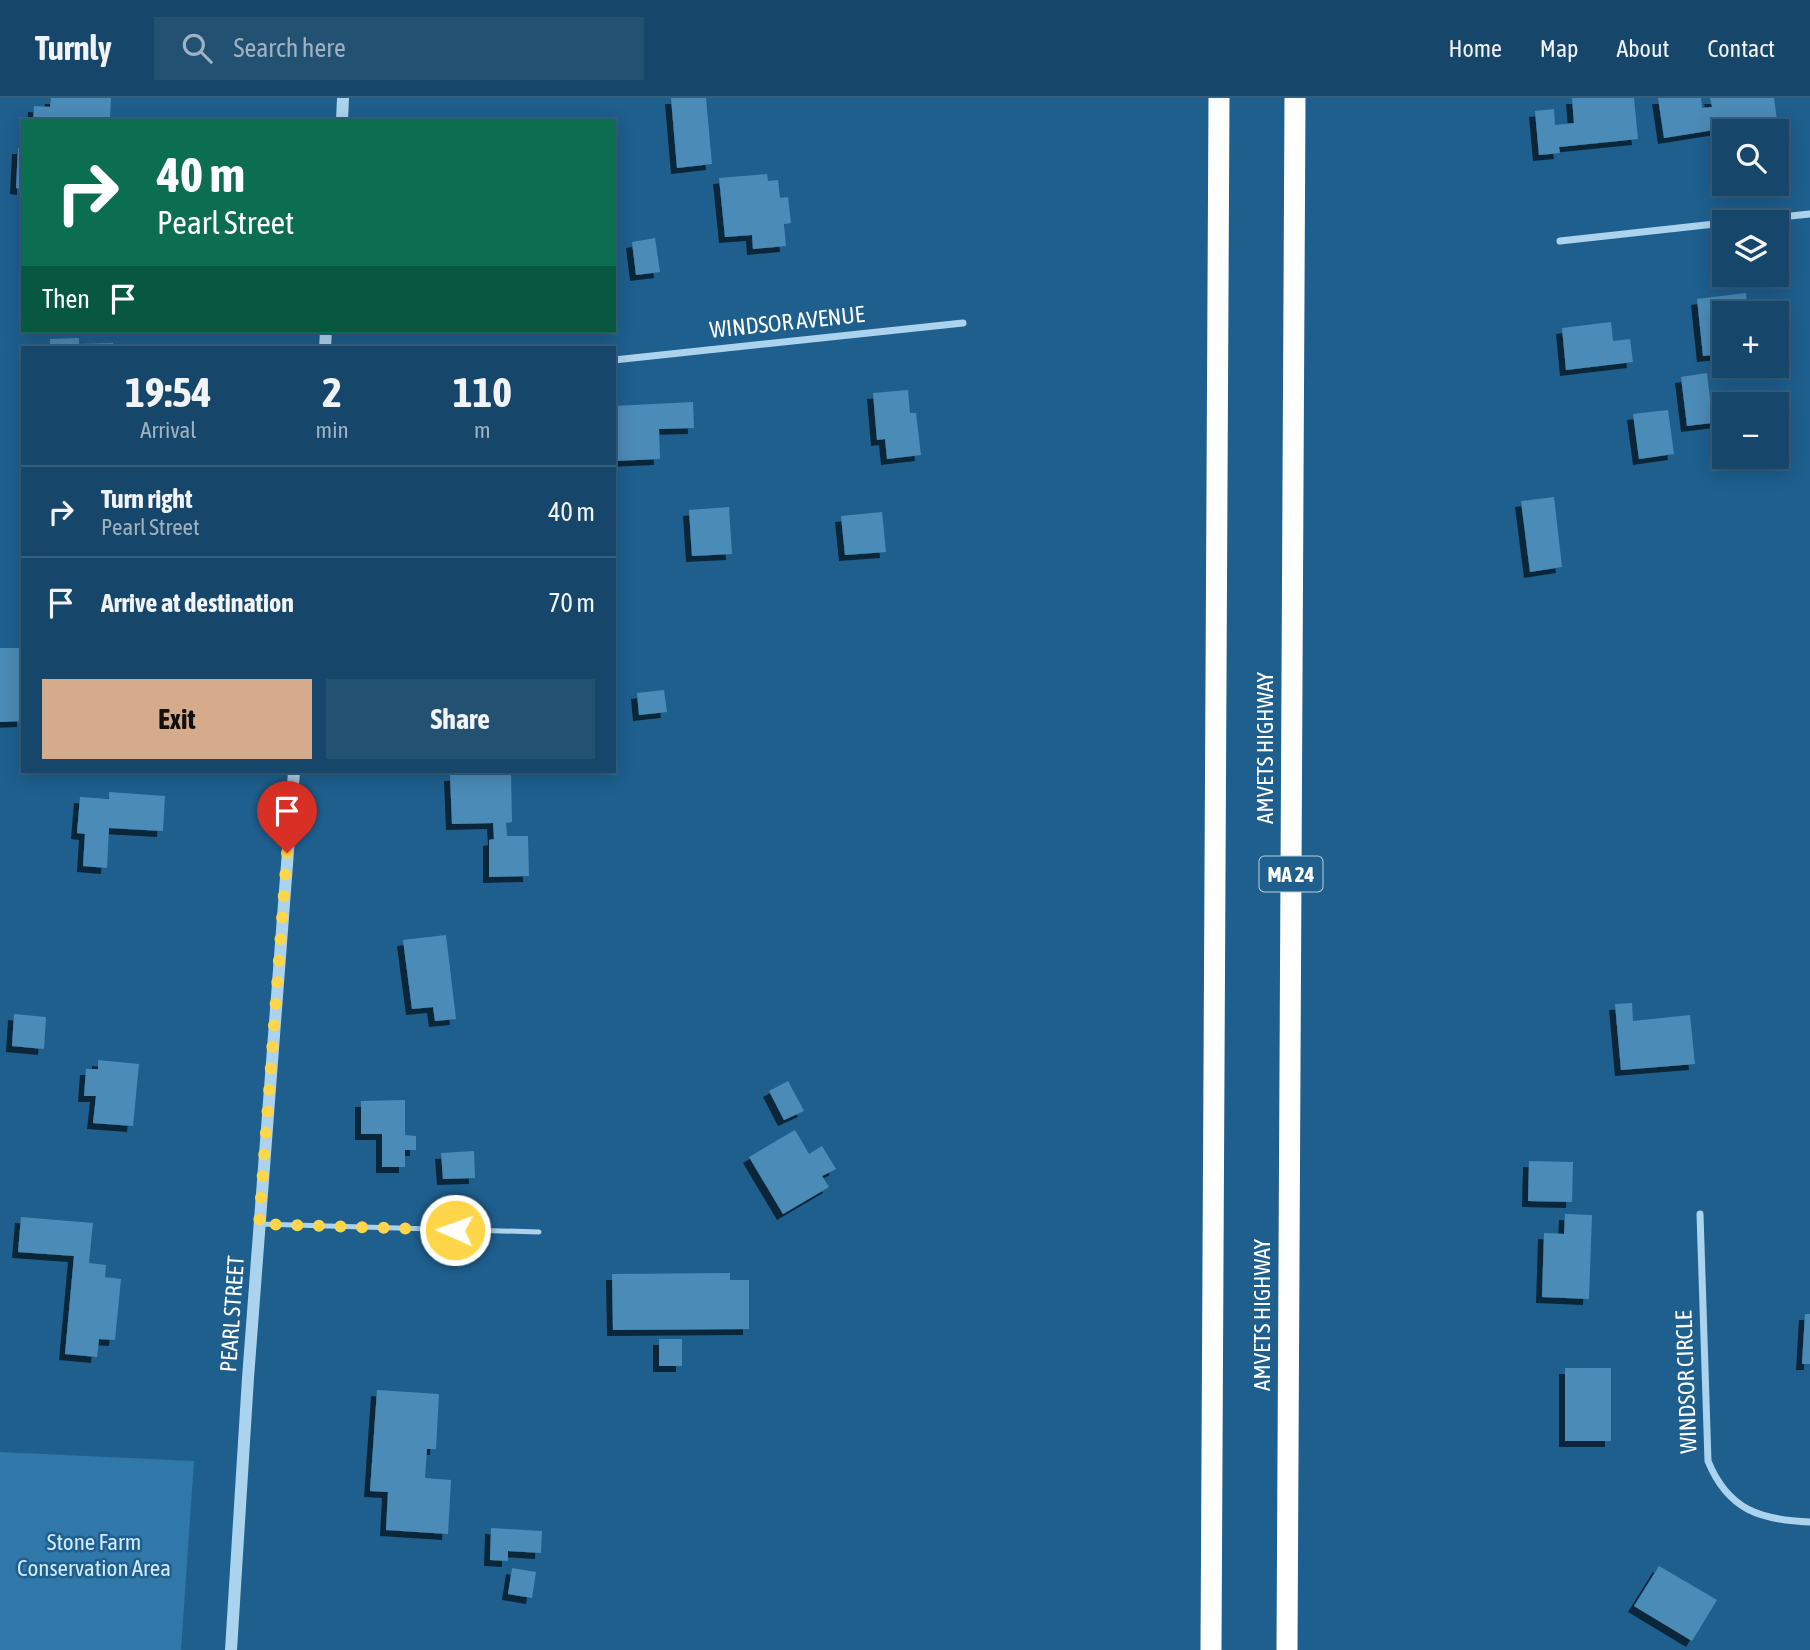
<!DOCTYPE html>
<html lang="en">
<head>
<meta charset="utf-8">
<style>
  :root { --surface:#16476a; --page:#235172; --text:#f1f3f6; --muted:#9eb2c1; --line:#355f7e; --accent:#d6ab8b }
  body { margin:0; font-family:"Asap Condensed",sans-serif; background:var(--page); color:var(--text); height:100vh; display:flex; flex-direction:column; font-size:26px; white-space:nowrap }
  * { box-sizing:border-box; margin:0 }
  p { font-size:23px; color:var(--muted) }
  .icon { flex:none; width:38px; height:38px; fill:none; stroke:currentColor; stroke-width:2; stroke-linecap:round; stroke-linejoin:round }
  .map { position:relative; flex:1; overflow:hidden }
  .side { position:absolute; left:21px; top:248px; width:595px; height:427px; display:flex; flex-direction:column; background:var(--surface); border-radius:0px; box-shadow:0 4px 18px #0003,0 0 0 2px var(--line) }
  .side>* { flex:none }
  .guide { position:absolute; left:21px; top:21px; width:595px; height:214px; border-radius:0px; box-shadow:0 4px 18px #0003,0 0 0 2px var(--line); background:#0b6e4f; color:#fff; overflow:hidden }
  .controls { position:absolute; left:1712px; top:21px; display:grid; gap:14px }
  .controls a { display:grid; place-items:center; width:77px; height:77px; border-radius:0px; background:var(--surface); box-shadow:0 4px 18px #0003,0 0 0 2px var(--line); font-size:35px }
  .pin { position:absolute; display:grid; place-items:center; width:60px; height:60px; color:#fff; margin:-72px -30px; border-radius:50% 50% 50% 0; rotate:-45deg; box-shadow:0 0 7px #0007 }
  .pin .icon { rotate:45deg }
  .me { position:absolute; width:77px; margin:-38px; rotate:272deg; stroke-linejoin:round; filter:drop-shadow(0 0 5px #0008) }
  .turn { display:flex; align-items:center; gap:24px; height:147px; padding:0 21px; font-size:32px }
  .turn .icon { width:91px; height:91px; stroke-width:2.5 }
  .turn b { display:block; font-size:49px; line-height:60px }
  .then { display:flex; align-items:center; height:66px; padding:0 21px; background:#0003; gap:14px; font-size:26px }
  .eta { display:flex; justify-content:space-evenly; align-items:center; height:119px; text-align:center }
  .eta b { font-size:42px; font-weight:700; line-height:49px }
  .action { display:flex; gap:14px; margin-top:auto; padding:14px 21px }
  .action a { flex:1; height:80px; border-radius:0px; background:var(--accent); color:#111; font-size:28px; font-weight:700; line-height:80px; text-align:center }
  .action a+a { background:var(--page); color:var(--text) }
  ul { padding:0; list-style:none }
  li { display:flex; align-items:center; gap:21px; height:91px; padding:0 21px; border-top:2px solid var(--line) }
  li div { flex:1 }
  li b { display:block; font-size:26px }
  li em { font-style:normal }
  header { display:flex; align-items:center; gap:42px; box-sizing:border-box; height:98px; padding:0 35px; background:var(--surface); border-bottom:2px solid var(--line) }
  header strong { font-size:33px }
  nav { display:flex; gap:38px; margin-inline-start:auto; font-size:24px }
  .search { width:490px; height:63px; background:var(--page); display:flex; align-items:center; gap:18px; box-sizing:border-box; padding:0 24px; border-radius:0px; color:var(--muted); font-size:26px }
  .map>svg:first-child { display:block }
  .green { fill:#2f78a9 }
  .building { fill:#4b8bb7; filter:url(#shadow) }
  .lines { fill:none; stroke-linecap:round; stroke-linejoin:round }
  .service { stroke:#acd3ed; stroke-width:5 }
  .minor { stroke:#acd3ed; stroke-width:7 }
  .tertiary { stroke:#acd3ed; stroke-width:12 }
  .motorway { stroke:#fff; stroke-width:21 }
  .route { stroke:#ffd54a; stroke-width:12; stroke-dasharray:0 21.6 }
  .labels { text-anchor:middle; dominant-baseline:central; stroke-width:5; stroke-linejoin:round; paint-order:stroke }
  .shield { fill:#1e5f8e; stroke:#bccfdd; stroke-width:2 }
  .shield-label { font-size:21px; font-weight:bold; fill:#fff }
  .street-label { font-size:23px; fill:#fff; stroke:#1e5f8e }
  .park-label { font-size:23px; fill:#d2e9f9; stroke:#1e5f8e }
</style>
</head>
<body>
<header>
<strong>Turnly</strong>
<div class="search"><svg class="icon" aria-label="search" viewBox="0 0 24 24"><circle cx="10" cy="10" r="6"/><path d="M15 15l6 6"/></svg>Search here</div>
<nav><a>Home</a><a>Map</a><a>About</a><a>Contact</a></nav>
</header>
<div class="map">
<svg width="1810" height="1552" viewBox="0 0 1810 1552">
  <defs>
    <filter id="shadow"><feDropShadow dx="-6" dy="6" stdDeviation="0" flood-color="#0009"/></filter>
  </defs>
  <rect width="100%" height="100%" fill="#1e5f8e"/>
  <polygon class="green" points="0,1354 194,1363 181,1552 0,1552"/>
  <g class="building">
    <polygon points="51,0 111,0 110,20 100,19 99,23 33,23 34,8 50,9"/>
    <polygon points="671,0 706,0 712,66 677,70"/>
    <polygon points="1572,0 1634,0 1638,41 1559,49 1560,55 1539,57 1535,13 1554,11 1555,27 1574,25"/>
    <polygon points="1658,0 1701,0 1702,10 1712,9 1710,0 1774,0 1777,22 1664,40"/>
    <polygon points="18,50 23,50 23,91 16,90"/>
    <polygon points="767,76 768,83 778,82 780,100 788,99 791,125 784,126 786,148 753,151 752,137 725,139 719,80"/>
    <polygon points="655,140 660,174 636,177 632,144"/>
    <polygon points="1746,195 1748,215 1724,215 1724,256 1703,258 1697,201"/>
    <polygon points="1611,224 1613,243 1630,241 1633,264 1566,272 1562,230"/>
    <polygon points="79,240 79,246 113,245 113,250 37,250 37,247 50,246 50,241"/>
    <polygon points="1707,275 1711,309 1718,308 1720,324 1687,328 1681,279"/>
    <polygon points="908,292 910,315 916,315 921,357 887,361 885,341 877,342 873,295"/>
    <polygon points="693,304 694,330 659,331 660,361 614,363 614,308"/>
    <polygon points="1668,312 1674,356 1639,361 1633,316"/>
    <polygon points="1554,399 1562,469 1530,474 1521,403"/>
    <polygon points="729,409 732,456 692,458 689,412"/>
    <polygon points="882,414 886,454 845,457 841,418"/>
    <polygon points="0,550 23,550 23,623 0,624"/>
    <polygon points="664,592 667,614 639,617 637,595"/>
    <polygon points="511,676 512,724 506,725 507,738 528,738 529,778 489,779 489,742 494,741 493,725 452,726 450,677"/>
    <polygon points="109,694 165,698 163,733 109,730 107,770 83,768 85,736 77,735 80,699 109,701"/>
    <polygon points="446,837 456,921 435,923 433,909 412,911 403,842"/>
    <polygon points="1632,905 1633,923 1690,917 1695,966 1621,972 1615,906"/>
    <polygon points="14,916 46,919 44,951 12,948"/>
    <polygon points="98,962 139,966 133,1028 93,1025 96,998 84,998 86,971 98,971"/>
    <polygon points="788,983 804,1013 784,1022 769,993"/>
    <polygon points="405,1002 405,1037 416,1038 416,1052 405,1052 405,1069 382,1069 382,1036 361,1036 361,1003"/>
    <polygon points="795,1032 809,1056 822,1048 836,1071 822,1078 829,1089 783,1116 749,1059"/>
    <polygon points="474,1053 475,1080 443,1081 441,1055"/>
    <polygon points="1529,1063 1573,1064 1572,1104 1528,1103"/>
    <polygon points="1565,1116 1592,1117 1589,1201 1542,1199 1544,1135 1564,1136"/>
    <polygon points="21,1119 93,1125 89,1165 106,1167 105,1179 121,1181 115,1242 99,1241 97,1259 65,1256 74,1158 18,1154"/>
    <polygon points="730,1175 730,1182 749,1182 749,1231 613,1232 612,1176"/>
    <polygon points="1805,1216 1810,1216 1810,1266 1802,1266"/>
    <rect x="659" y="1241" width="23" height="27"/>
    <rect x="1565" y="1270" width="46" height="73"/>
    <polygon points="377,1292 439,1296 436,1351 427,1351 425,1380 451,1382 448,1436 386,1432 388,1394 370,1393"/>
    <polygon points="491,1430 542,1433 541,1455 508,1453 508,1463 490,1462"/>
    <polygon points="1659,1468 1717,1502 1692,1543 1634,1508"/>
    <polygon points="512,1470 536,1474 532,1500 508,1496"/>
  </g>
  <g class="lines">
    <polyline class="service" points="259,1126 539,1134"/>
    <g class="minor">
      <polyline points="1731,124 1810,116"/>
      <polyline points="1560,143 1724,125"/>
      <polyline points="614,262 963,225"/>
      <path d="M 1700,1116 L 1708,1363 C 1728,1412 1760,1422 1810,1424"/>
    </g>
    <g class="tertiary">
      <polyline points="342,23 343,0"/>
      <polyline points="325,250 326,233"/>
      <polyline points="231,1552 248,1280 294,674"/>
    </g>
    <g class="motorway">
      <polyline points="1211,1552 1219,0"/>
      <polyline points="1287,1552 1295,0"/>
    </g>
  </g>
  <g class="lines">
    <polyline class="route" points="287,755 259,1126 455,1132"/>
  </g>
  <g class="labels">
    <rect class="shield" x="1259.5" y="758.5" width="63" height="35" rx="5"/>
    <g class="shield-label">
      <text x="1291" y="776">MA 24</text>
    </g>
    <g class="street-label">
      <text transform="translate(787 224) rotate(-6)">WINDSOR AVENUE</text>
      <text transform="translate(1265 650) rotate(-90)">AMVETS HIGHWAY</text>
      <text transform="translate(232 1216) rotate(-86)">PEARL STREET</text>
      <text transform="translate(1262 1217) rotate(-90)">AMVETS HIGHWAY</text>
      <text transform="translate(1686 1284) rotate(-92)">WINDSOR CIRCLE</text>
    </g>
    <g class="park-label">
      <text x="94" y="1444">Stone Farm<tspan x="94" dy="26">Conservation Area</tspan></text>
    </g>
  </g>
</svg>
<div class="controls">
<a><svg class="icon" aria-label="search" viewBox="0 0 24 24"><circle cx="10" cy="10" r="6"/><path d="M15 15l6 6"/></svg></a>
<a><svg class="icon" aria-label="layers" viewBox="0 0 24 24"><path d="M12 4l9 5-9 5-9-5zM3 14l9 5 9-5"/></svg></a>
<a>+</a>
<a>−</a>
</div>
<div class="pin" style="left:287px;top:755px;background:#d93025"><svg class="icon" aria-label="arrive" viewBox="0 0 24 24"><path d="M6 21V4h12l-3 4 3 4H6"/></svg></div>
<svg class="me" style="left:455px;top:1132px" viewBox="-20 -20 40 40"><circle r="17" fill="#ffd54a" stroke="#fff" stroke-width="3"/><path d="M0-11L8 9 0 5-8 9z" fill="#fff"/></svg>
<div class="guide">
<div class="turn"><svg class="icon" aria-label="right" viewBox="0 0 24 24"><path d="M7 20v-9h11M14 6l5 5-5 5"/></svg><div><b>40 m</b>Pearl Street</div></div>
<div class="then">Then<svg class="icon" aria-label="arrive" viewBox="0 0 24 24"><path d="M6 21V4h12l-3 4 3 4H6"/></svg></div>
</div>
<section class="side">
<div class="eta">
<div><b>19:54</b><p>Arrival</p></div>
<div><b>2</b><p>min</p></div>
<div><b>110</b><p>m</p></div>
</div>
<ul>
<li><svg class="icon" aria-label="right" viewBox="0 0 24 24"><path d="M7 20v-9h11M14 6l5 5-5 5"/></svg><div><b>Turn right</b><p>Pearl Street</p></div><em>40 m</em></li>
<li><svg class="icon" aria-label="arrive" viewBox="0 0 24 24"><path d="M6 21V4h12l-3 4 3 4H6"/></svg><div><b>Arrive at destination</b></div><em>70 m</em></li>
</ul>
<div class="action"><a>Exit</a><a>Share</a></div>
</section>
</div>
</body>
</html>
